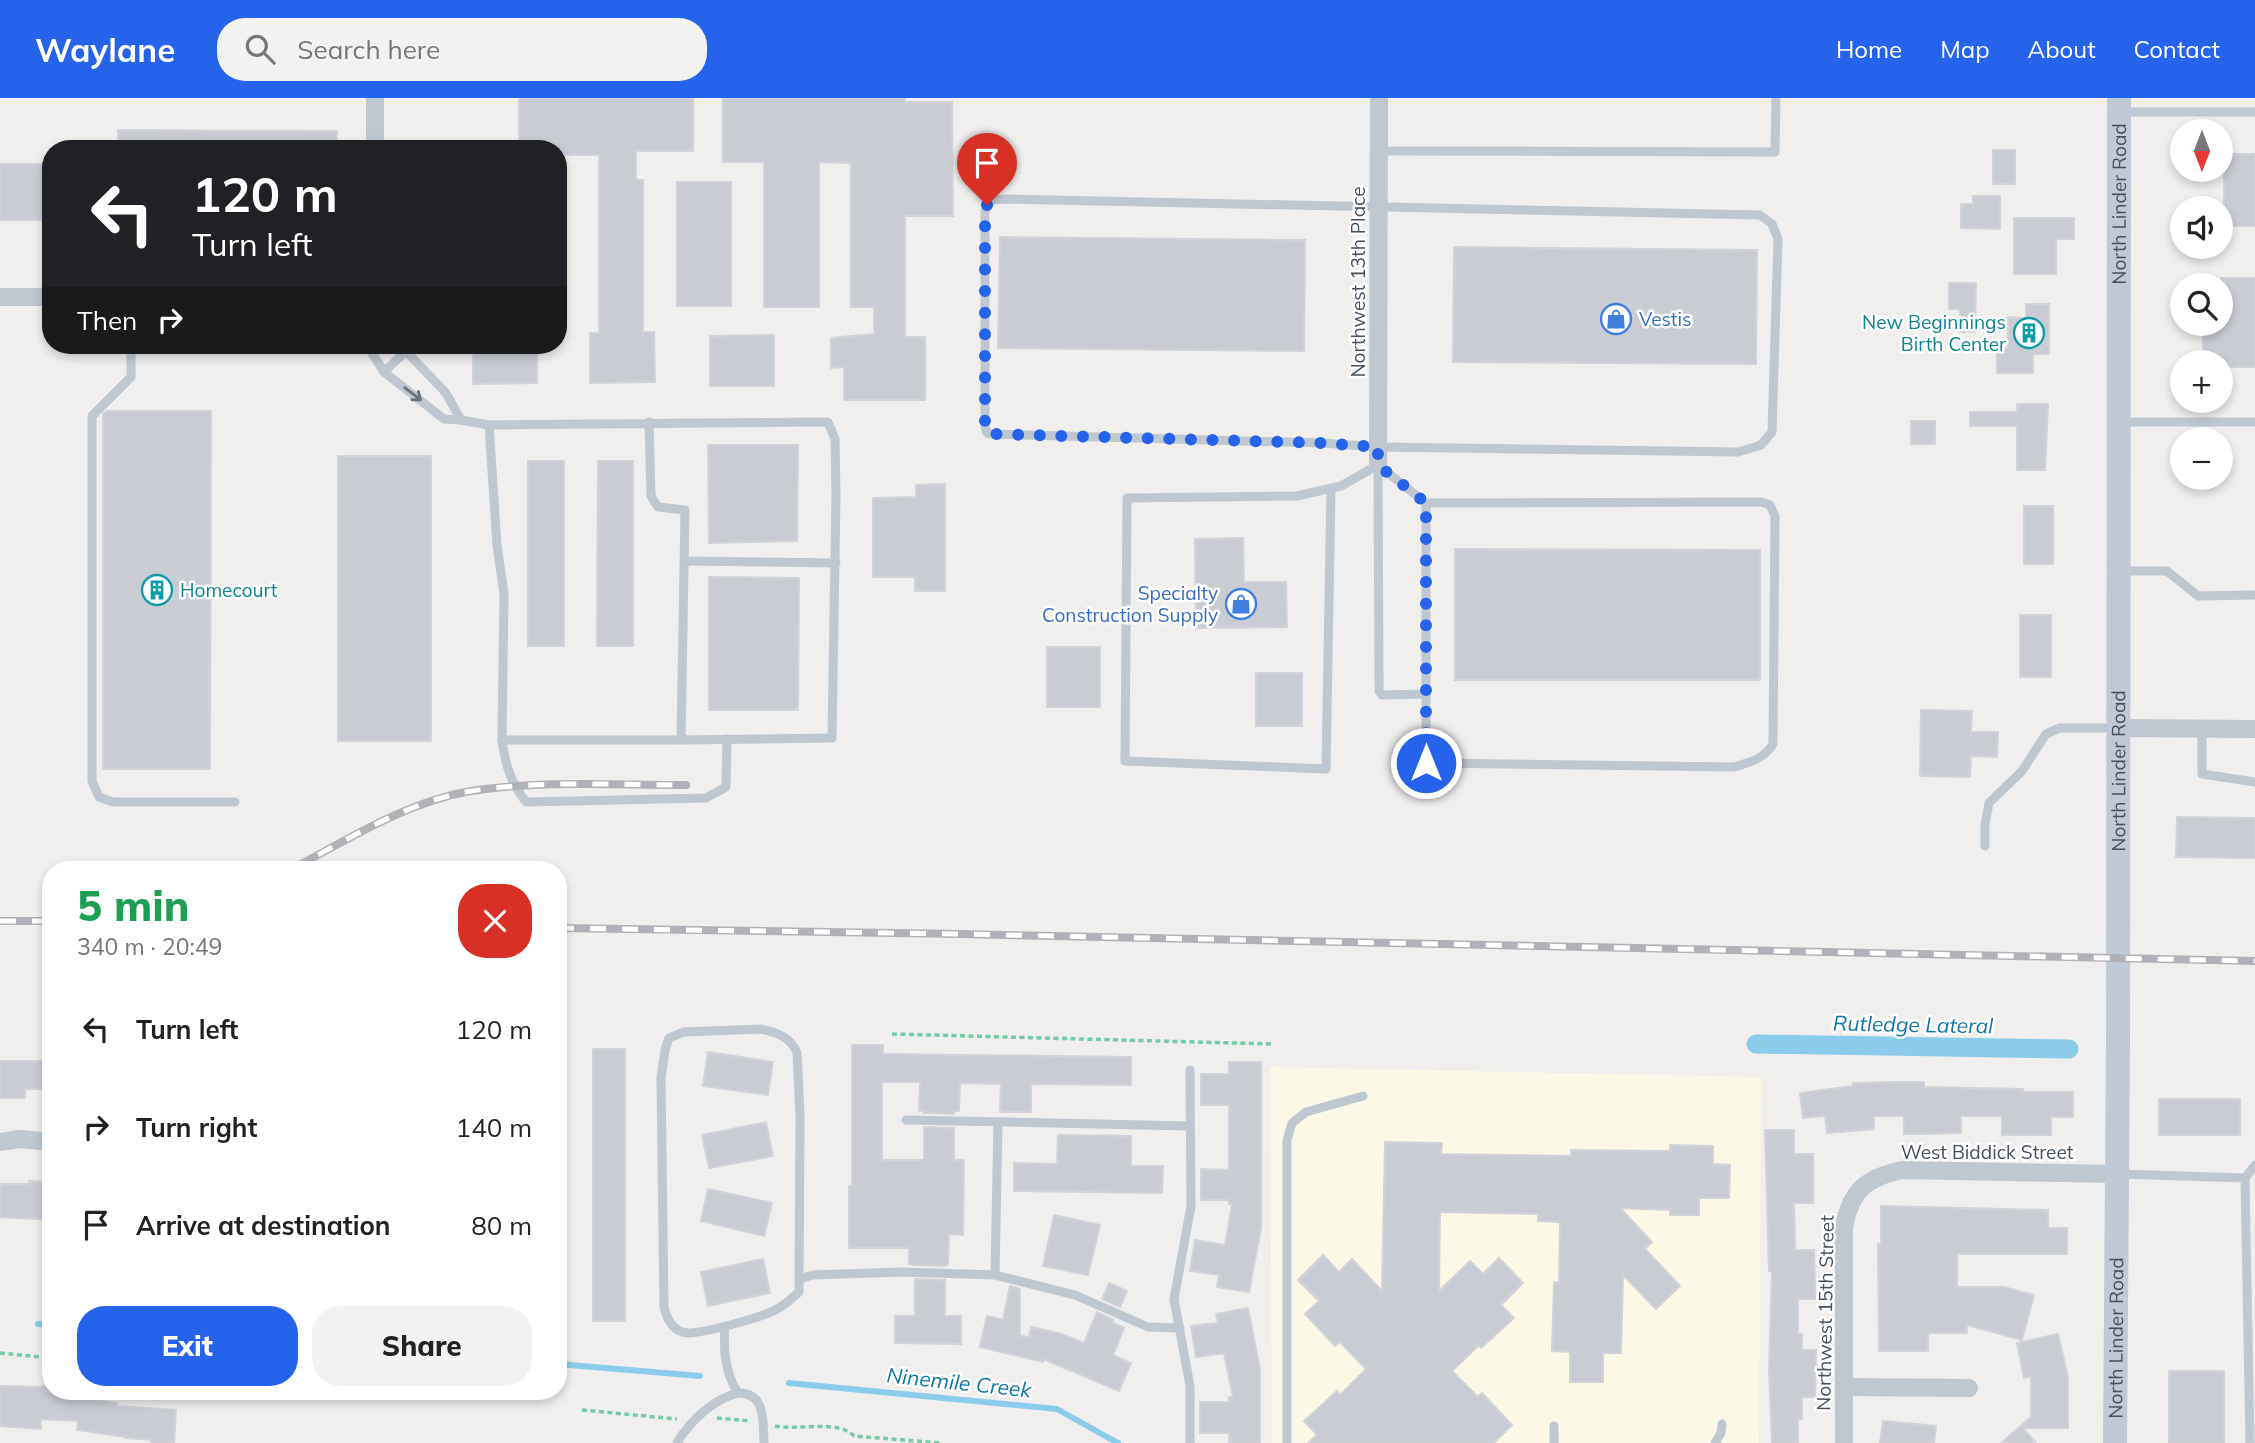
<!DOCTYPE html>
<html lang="en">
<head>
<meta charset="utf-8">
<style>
  :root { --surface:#fff; --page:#f2f2f2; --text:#222; --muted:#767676; --accent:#2563eb }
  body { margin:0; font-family:Mulish,sans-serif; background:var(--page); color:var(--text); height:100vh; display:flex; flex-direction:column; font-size:26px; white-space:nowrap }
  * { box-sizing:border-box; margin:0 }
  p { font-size:23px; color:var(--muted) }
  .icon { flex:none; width:38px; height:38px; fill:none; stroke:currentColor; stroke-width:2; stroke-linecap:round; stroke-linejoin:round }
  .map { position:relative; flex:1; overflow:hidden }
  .sheet { position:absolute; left:42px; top:763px; width:525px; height:539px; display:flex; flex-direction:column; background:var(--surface); border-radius:28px; box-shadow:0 4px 10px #0003 }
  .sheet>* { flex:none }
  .banner { position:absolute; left:42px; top:42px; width:525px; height:214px; border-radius:28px; box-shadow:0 4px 10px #0003; background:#202124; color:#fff; overflow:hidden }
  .needle { width:46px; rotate:180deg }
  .fabs { position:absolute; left:2170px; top:21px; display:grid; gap:14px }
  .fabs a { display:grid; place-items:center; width:63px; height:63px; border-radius:50%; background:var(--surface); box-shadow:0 4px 10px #0003; font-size:35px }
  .pin { position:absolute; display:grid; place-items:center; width:60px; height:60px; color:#fff; margin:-72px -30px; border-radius:50% 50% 50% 0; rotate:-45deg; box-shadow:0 0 7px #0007 }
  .pin .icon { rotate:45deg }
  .me { position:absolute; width:77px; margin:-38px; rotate:0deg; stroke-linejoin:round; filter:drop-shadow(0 0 5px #0008) }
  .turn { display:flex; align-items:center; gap:24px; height:147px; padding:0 35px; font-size:32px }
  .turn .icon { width:91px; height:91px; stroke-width:2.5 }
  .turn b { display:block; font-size:49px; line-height:60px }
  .then { display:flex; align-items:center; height:66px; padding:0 35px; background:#0003; gap:14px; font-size:26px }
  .round { display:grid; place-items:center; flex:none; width:74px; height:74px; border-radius:28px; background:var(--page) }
  .head { display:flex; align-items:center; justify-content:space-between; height:119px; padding:0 35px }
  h1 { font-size:42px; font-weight:800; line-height:52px; color:#1e9e55 }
  .action { display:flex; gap:14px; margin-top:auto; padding:14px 35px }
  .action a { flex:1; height:80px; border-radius:28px; background:var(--accent); color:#fff; font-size:28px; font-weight:800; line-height:80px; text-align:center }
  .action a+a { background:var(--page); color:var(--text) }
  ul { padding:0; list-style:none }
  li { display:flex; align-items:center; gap:21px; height:98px; padding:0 35px }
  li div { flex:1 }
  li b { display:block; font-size:26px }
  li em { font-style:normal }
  header { display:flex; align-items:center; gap:42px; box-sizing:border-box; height:98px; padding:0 35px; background:var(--accent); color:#fff }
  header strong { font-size:33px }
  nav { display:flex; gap:38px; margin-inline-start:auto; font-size:24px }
  .search { width:490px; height:63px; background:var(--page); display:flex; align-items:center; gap:18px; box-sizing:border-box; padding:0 24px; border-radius:28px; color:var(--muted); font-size:26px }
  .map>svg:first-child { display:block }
  .commercial { fill:#fbf8e7 }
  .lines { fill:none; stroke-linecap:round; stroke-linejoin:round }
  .stream { stroke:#8accea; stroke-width:6 }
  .canal { stroke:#8accea; stroke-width:19 }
  .building { fill:#caccd4; stroke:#d2d3d9; stroke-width:2 }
  .path { stroke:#75cbaa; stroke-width:3.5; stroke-dasharray:5 3.5; stroke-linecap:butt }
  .service { stroke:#bfc7d0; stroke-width:9 }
  .minor { stroke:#bfc7d0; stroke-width:18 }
  .secondary { stroke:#c1c9d7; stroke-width:24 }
  .rail-casing { stroke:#b0b2b8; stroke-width:8 }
  .rail { stroke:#fff; stroke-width:5; stroke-dasharray:16; stroke-linecap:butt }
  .oneway { stroke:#6a737e }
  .route { stroke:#2563eb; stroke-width:12; stroke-dasharray:0 21.6 }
  .labels { text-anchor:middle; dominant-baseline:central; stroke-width:5; stroke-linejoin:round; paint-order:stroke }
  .street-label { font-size:19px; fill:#464f5b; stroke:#fff }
  .shop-label { font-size:19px; fill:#366cbe; stroke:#fff; text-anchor:start }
  .culture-label { font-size:19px; fill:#0d838f; stroke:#fff; text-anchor:end }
  .water-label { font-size:21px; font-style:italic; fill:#0f76a6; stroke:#fff }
</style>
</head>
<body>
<header>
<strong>Waylane</strong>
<div class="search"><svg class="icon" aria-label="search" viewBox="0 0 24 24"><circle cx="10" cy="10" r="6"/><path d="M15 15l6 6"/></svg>Search here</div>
<nav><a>Home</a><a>Map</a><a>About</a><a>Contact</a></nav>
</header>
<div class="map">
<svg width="2255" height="1345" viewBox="0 0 2255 1345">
  <rect width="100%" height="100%" fill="#f1eeee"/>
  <polygon class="commercial" points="1270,969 1761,979 1759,1345 1272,1345"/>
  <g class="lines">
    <g class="stream">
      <polyline points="38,1226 51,1227"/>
      <polyline points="558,1266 700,1278"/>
      <polyline points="789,1285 1057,1311 1118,1345"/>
    </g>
    <polyline class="canal" points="1756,946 2069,951"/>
  </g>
  <g class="building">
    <polygon points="519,0 693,0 693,53 636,53 636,82 643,82 643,234 654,234 655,284 590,285 590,235 599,235 599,57 558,57 558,51 519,51"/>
    <polygon points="723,0 905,0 905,4 952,4 953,118 905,118 905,239 925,239 925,302 844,302 844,269 831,270 831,240 874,236 874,209 851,209 851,65 819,64 819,209 764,209 764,64 723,64"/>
    <polygon points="118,32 337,33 337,51 118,51"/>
    <rect x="1993" y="52" width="22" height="34"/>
    <rect x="2224" y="56" width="31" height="72"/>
    <rect x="0" y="66" width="51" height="56"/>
    <rect x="677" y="84" width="54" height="124"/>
    <polygon points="1973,98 2000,98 2000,131 1961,130 1961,106 1973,106"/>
    <polygon points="2014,120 2074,120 2074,141 2056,141 2056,176 2014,176"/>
    <polygon points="1000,139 1305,142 1304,253 998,250"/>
    <polygon points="1454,149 1757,152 1756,266 1453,264"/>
    <polygon points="2221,180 2255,180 2255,269 2221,269 2221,264 2203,264 2203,226 2221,226"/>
    <polygon points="1949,185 1976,185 1975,234 1959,234 1960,211 1949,211"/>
    <polygon points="2026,206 2049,206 2049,256 2033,256 2033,275 1997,275 1997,250 2008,250 2008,219 2026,220"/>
    <polygon points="774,237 774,288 710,288 710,238"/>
    <polygon points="473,247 537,247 537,285 473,286"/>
    <polygon points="2017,306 2048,306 2045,372 2017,372 2017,328 1970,328 1970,314 2017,314"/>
    <polygon points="107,313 211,313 210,671 103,671 103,316"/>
    <rect x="1911" y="323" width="24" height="23"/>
    <polygon points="708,347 798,347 797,443 709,445"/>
    <rect x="338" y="358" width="93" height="285"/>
    <rect x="528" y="363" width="36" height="185"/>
    <polygon points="598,363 633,363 633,548 597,548"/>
    <polygon points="945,386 945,493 915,493 915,479 873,479 873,400 916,399 916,387"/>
    <rect x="2024" y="408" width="29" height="58"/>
    <polygon points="1243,440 1244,484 1286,484 1287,529 1196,530 1195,441"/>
    <polygon points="1455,451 1760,452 1760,582 1455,582"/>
    <polygon points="709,479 799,480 798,612 709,612"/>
    <rect x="2020" y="517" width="31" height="62"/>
    <rect x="1047" y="549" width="53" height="60"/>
    <rect x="1256" y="575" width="46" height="53"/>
    <polygon points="1921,612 1972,613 1971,634 1998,634 1997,659 1971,658 1970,679 1920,678"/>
    <polygon points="2177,719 2255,720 2255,760 2176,759"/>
    <polygon points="852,947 883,947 883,956 1131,959 1131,987 1031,986 1031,1014 1000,1014 1001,986 960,985 959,1013 954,1013 954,1016 924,1015 924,1013 919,1013 920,984 882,984 882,1062 924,1062 924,1029 954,1030 954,1062 964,1062 963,1137 949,1136 948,1166 945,1168 915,1167 909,1166 909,1150 849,1150 849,1088 852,1088"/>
    <rect x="593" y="951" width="32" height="272"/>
    <polygon points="708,954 773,964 768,997 703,988"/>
    <polygon points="0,963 51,963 51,991 25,991 25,1000 0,1000"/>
    <polygon points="1229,964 1261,964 1261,1130 1249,1194 1217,1189 1219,1177 1190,1173 1195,1142 1225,1147 1232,1106 1229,1106 1229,1102 1201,1102 1201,1071 1229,1072 1229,1007 1201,1007 1201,976 1229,976"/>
    <polygon points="1897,984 1924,984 1924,989 2023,991 2023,994 2073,994 2073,1019 2051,1019 2051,1037 2002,1037 2002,1018 1961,1018 1961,1035 1924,1036 1904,1036 1904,1018 1874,1018 1874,1031 1827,1035 1825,1018 1803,1020 1800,995 1853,988 1853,985"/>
    <rect x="2159" y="1001" width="81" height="36"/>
    <polygon points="766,1024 773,1058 709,1070 702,1037"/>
    <polygon points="1765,1032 1794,1032 1794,1056 1813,1056 1813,1105 1794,1105 1795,1152 1814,1152 1815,1182 1815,1201 1798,1201 1798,1236 1802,1236 1802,1252 1816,1252 1815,1299 1802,1299 1802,1321 1798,1321 1798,1345 1772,1345 1769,1272 1772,1173 1769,1173"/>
    <polygon points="1058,1037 1131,1038 1131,1068 1163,1068 1162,1095 1014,1093 1014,1065 1057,1066"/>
    <polygon points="1385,1044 1442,1045 1441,1056 1571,1058 1571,1052 1670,1053 1670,1047 1713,1048 1713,1066 1730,1067 1729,1100 1699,1100 1699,1117 1670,1117 1670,1112 1620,1110 1652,1144 1645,1151 1680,1188 1656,1211 1623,1177 1621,1255 1603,1255 1603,1284 1570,1284 1570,1254 1552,1253 1554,1184 1559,1185 1560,1124 1538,1123 1538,1116 1440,1114 1439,1193 1470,1163 1483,1176 1499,1160 1523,1185 1501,1207 1514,1220 1481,1250 1479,1247 1452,1273 1478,1299 1482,1295 1512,1327 1494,1345 1308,1345 1317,1337 1304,1323 1337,1293 1340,1297 1366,1271 1340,1244 1335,1248 1305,1216 1319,1203 1298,1182 1323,1157 1339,1174 1352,1161 1382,1193"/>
    <polygon points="29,1083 51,1084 51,1122 0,1119 0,1086 29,1086"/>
    <polygon points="708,1091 772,1105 764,1138 701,1123"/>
    <polygon points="1881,1108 2048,1112 2048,1130 2067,1130 2067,1156 1957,1156 1957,1189 2004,1189 2034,1197 2022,1242 1967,1227 1967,1235 1928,1235 1928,1253 1879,1253 1878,1146 1881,1146"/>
    <polygon points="1054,1117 1100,1127 1088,1177 1043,1168"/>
    <polygon points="763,1161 770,1195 708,1208 701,1174"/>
    <polygon points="915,1181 945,1182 945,1218 961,1218 961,1246 895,1245 895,1218 915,1218"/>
    <polygon points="1109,1185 1127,1193 1120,1209 1102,1201"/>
    <polygon points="1010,1188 1020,1191 1020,1238 1029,1239 1031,1229 1062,1236 1084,1245 1097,1214 1114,1222 1113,1225 1124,1230 1113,1257 1131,1265 1119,1293 1043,1261 1043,1264 980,1249 987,1218 1003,1222"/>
    <polygon points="1248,1210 1260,1271 1260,1345 1229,1345 1229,1335 1200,1335 1200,1304 1229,1304 1229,1299 1233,1299 1224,1255 1196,1259 1191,1228 1218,1225 1216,1216"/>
    <polygon points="2058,1236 2068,1279 2068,1330 2023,1330 2036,1345 2001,1345 2031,1319 2031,1278 2024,1280 2017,1245"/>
    <rect x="2169" y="1273" width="55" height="72"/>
    <polygon points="0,1288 51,1289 51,1293 63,1293 62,1298 117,1305 116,1308 176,1312 174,1345 151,1345 152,1342 125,1340 125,1339 77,1332 78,1323 41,1321 41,1331 0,1328"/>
    <polygon points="1883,1323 1936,1328 1934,1345 1880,1345"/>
  </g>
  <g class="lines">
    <g class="path">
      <polyline points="892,936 1272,946"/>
      <polyline points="0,1255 51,1260"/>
      <polyline points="582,1312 677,1321"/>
      <polyline points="717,1320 751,1323"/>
      <path d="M 775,1328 C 797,1333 838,1321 854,1338 L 941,1345"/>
    </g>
    <g class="service">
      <polyline points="2120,14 2255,14"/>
      <polyline points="1379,53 1775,54 1776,0"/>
      <polygon points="1007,101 1760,117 1772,126 1778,141 1772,334 1761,347 1738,354 1378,349 1322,345 992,336 987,335 985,328 985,113 991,102"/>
      <polyline points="131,247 131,279 92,318 92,683 99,699 113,704 235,704"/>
      <polyline points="367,247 384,274 444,321 461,322 446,295 400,247"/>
      <polyline points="384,274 405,254"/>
      <polyline points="461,322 489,327 828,324 835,341 836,397 832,640 681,642 685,412 658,409 651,398 649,324"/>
      <polyline points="2120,324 2255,324"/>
      <path d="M 489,327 L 497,447 L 504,496 L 502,642 C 505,666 511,685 526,704 L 706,700 L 726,689 L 727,641"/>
      <path d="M 1378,367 L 1426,405 L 1761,404 L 1770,407 L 1775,418 L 1773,646 C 1764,661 1751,664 1734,669 L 1426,665 L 1426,405"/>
      <polyline points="1378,367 1379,593 1382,597 1426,596"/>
      <polyline points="1331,390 1326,671 1125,663 1127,400 1297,398 1341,388 1378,367"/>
      <polyline points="684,463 836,465"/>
      <polyline points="2120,473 2167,473 2198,498 2255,497"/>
      <polyline points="2202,630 2202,676 2255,684"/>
      <polyline points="502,642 681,642"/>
      <polyline points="1985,748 1985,726 1989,705 2022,673 2046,636 2060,630 2116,630"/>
      <path d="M 760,931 C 776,934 791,939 797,955 L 800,1017 L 799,1194 C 792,1200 785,1207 777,1211 C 763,1219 705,1235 688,1235 C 674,1234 667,1222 664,1209 L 661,980 L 665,952 L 669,940 L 684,934 Z"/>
      <polyline points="1190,972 1191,1108 1174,1201 1190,1288 1190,1345"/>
      <polyline points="906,1022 1190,1028"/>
      <polyline points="2118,1076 2245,1080 2250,1345"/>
      <polyline points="2245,1080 2255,1067"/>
      <polyline points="995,1177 998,1024"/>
      <polyline points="799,1181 813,1177 902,1174 995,1177 1075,1197 1148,1229 1180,1230"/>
      <path d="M 725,1228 C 723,1251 725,1275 738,1295 C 766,1294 763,1325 764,1345"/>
      <path d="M 677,1345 C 690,1323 713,1301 738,1295"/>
      <polyline points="1287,1345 1287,1042 1292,1025 1306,1014 1363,998"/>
      <polyline points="1554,1345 1554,1328"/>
      <polyline points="1715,1345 1721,1335 1722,1326"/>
    </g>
    <g class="minor">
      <polyline points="375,51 375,0"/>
      <polyline points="0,199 51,199"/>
      <polyline points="1378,367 1379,0"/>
      <polyline points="2118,630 2255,631"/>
      <polyline points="0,1044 19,1041 51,1044"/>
      <polyline points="1844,1289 1969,1290"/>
      <path d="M 1844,1345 L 1844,1129 C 1851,1092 1866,1080 1902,1072 L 2116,1076"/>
    </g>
    <path class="secondary" id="s1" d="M 2115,1345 L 2118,949 L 2119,0"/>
    <g class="rail-casing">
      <g id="rail">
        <path d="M 290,772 C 347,742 406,704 471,693 C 541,682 615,687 686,687"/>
        <polyline points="0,823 51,823"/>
        <polyline points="558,830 960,836 2255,863"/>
      </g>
    </g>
    <use href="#rail" class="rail"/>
  </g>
  <defs><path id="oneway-shaft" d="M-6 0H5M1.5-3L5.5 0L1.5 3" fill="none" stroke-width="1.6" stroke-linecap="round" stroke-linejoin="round" transform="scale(1.75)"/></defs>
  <use class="oneway" href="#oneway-shaft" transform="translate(413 296) rotate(38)"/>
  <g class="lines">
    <polyline class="route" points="987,107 985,113 985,328 987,334 992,336 1322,345 1378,349 1378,367 1426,405 1426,665"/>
  </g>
  <defs>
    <g id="shop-ring" transform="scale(1.575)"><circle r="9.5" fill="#fff" stroke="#3f7fe0" stroke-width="1.5"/><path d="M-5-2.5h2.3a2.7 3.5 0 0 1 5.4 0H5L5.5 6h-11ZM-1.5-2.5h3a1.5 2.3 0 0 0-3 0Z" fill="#3f7fe0"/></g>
    <g id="building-ring" transform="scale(1.575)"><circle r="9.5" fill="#fff" stroke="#0f9aa8" stroke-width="1.5"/><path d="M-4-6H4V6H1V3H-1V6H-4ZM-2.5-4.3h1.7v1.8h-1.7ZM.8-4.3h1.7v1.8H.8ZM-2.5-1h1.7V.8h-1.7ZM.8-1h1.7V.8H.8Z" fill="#0f9aa8"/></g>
  </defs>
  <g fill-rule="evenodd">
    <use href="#shop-ring" x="1616" y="221"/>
    <use href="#building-ring" x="2029" y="235"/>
    <use href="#building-ring" x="157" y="492"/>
    <use href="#shop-ring" x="1241" y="506"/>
  </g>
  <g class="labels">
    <g class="street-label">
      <text stroke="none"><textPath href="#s1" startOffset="1239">North Linder Road</textPath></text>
      <text transform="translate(1358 184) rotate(-90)">Northwest 13th Place</text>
      <text stroke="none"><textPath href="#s1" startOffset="672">North Linder Road</textPath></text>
      <text x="1987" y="1054">West Biddick Street</text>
      <text transform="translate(1825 1215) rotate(-89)">Northwest 15th Street</text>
      <text stroke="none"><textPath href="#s1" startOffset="105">North Linder Road</textPath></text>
    </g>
    <g class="shop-label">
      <text x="1639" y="221">Vestis</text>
      <text x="1218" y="495" text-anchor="end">Specialty<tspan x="1218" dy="22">Construction Supply</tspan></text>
    </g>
    <g class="culture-label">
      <text x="2006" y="224">New Beginnings<tspan x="2006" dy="22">Birth Center</tspan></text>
      <text x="180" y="492" text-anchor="start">Homecourt</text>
    </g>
    <g class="water-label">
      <text transform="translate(1913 926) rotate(1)">Rutledge Lateral</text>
      <text transform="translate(959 1284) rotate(6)">Ninemile Creek</text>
    </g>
  </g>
</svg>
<div class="fabs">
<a><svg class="needle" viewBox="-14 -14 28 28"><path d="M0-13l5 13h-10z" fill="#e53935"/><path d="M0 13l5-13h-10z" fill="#767676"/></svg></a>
<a><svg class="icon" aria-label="sound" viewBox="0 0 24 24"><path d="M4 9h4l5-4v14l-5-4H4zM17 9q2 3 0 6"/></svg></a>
<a><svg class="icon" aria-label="search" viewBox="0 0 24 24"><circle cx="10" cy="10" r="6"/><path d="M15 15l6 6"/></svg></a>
<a>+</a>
<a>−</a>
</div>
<div class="pin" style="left:987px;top:107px;background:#d93025"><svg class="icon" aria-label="arrive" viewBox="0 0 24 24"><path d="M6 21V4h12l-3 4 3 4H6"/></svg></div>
<svg class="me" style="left:1426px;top:665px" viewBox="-20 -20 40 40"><circle r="17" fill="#2563eb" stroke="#fff" stroke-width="3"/><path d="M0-11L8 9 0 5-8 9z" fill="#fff"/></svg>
<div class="banner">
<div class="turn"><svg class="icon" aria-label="left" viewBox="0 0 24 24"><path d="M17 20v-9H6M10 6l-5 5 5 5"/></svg><div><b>120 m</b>Turn left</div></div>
<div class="then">Then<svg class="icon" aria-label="right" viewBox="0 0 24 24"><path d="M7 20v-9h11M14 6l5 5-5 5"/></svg></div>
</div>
<section class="sheet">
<div class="head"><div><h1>5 min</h1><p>340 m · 20:49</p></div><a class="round" style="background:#d93025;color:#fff"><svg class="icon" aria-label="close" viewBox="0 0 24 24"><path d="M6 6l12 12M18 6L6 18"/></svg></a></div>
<ul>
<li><svg class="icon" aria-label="left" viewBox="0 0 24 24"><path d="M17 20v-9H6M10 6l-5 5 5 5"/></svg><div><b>Turn left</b></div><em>120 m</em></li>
<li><svg class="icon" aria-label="right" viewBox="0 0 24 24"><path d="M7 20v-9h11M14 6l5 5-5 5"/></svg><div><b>Turn right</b></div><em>140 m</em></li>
<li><svg class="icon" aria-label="arrive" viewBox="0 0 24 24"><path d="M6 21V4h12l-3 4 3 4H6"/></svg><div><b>Arrive at destination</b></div><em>80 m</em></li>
</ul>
<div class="action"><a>Exit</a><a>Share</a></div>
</section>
</div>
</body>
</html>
